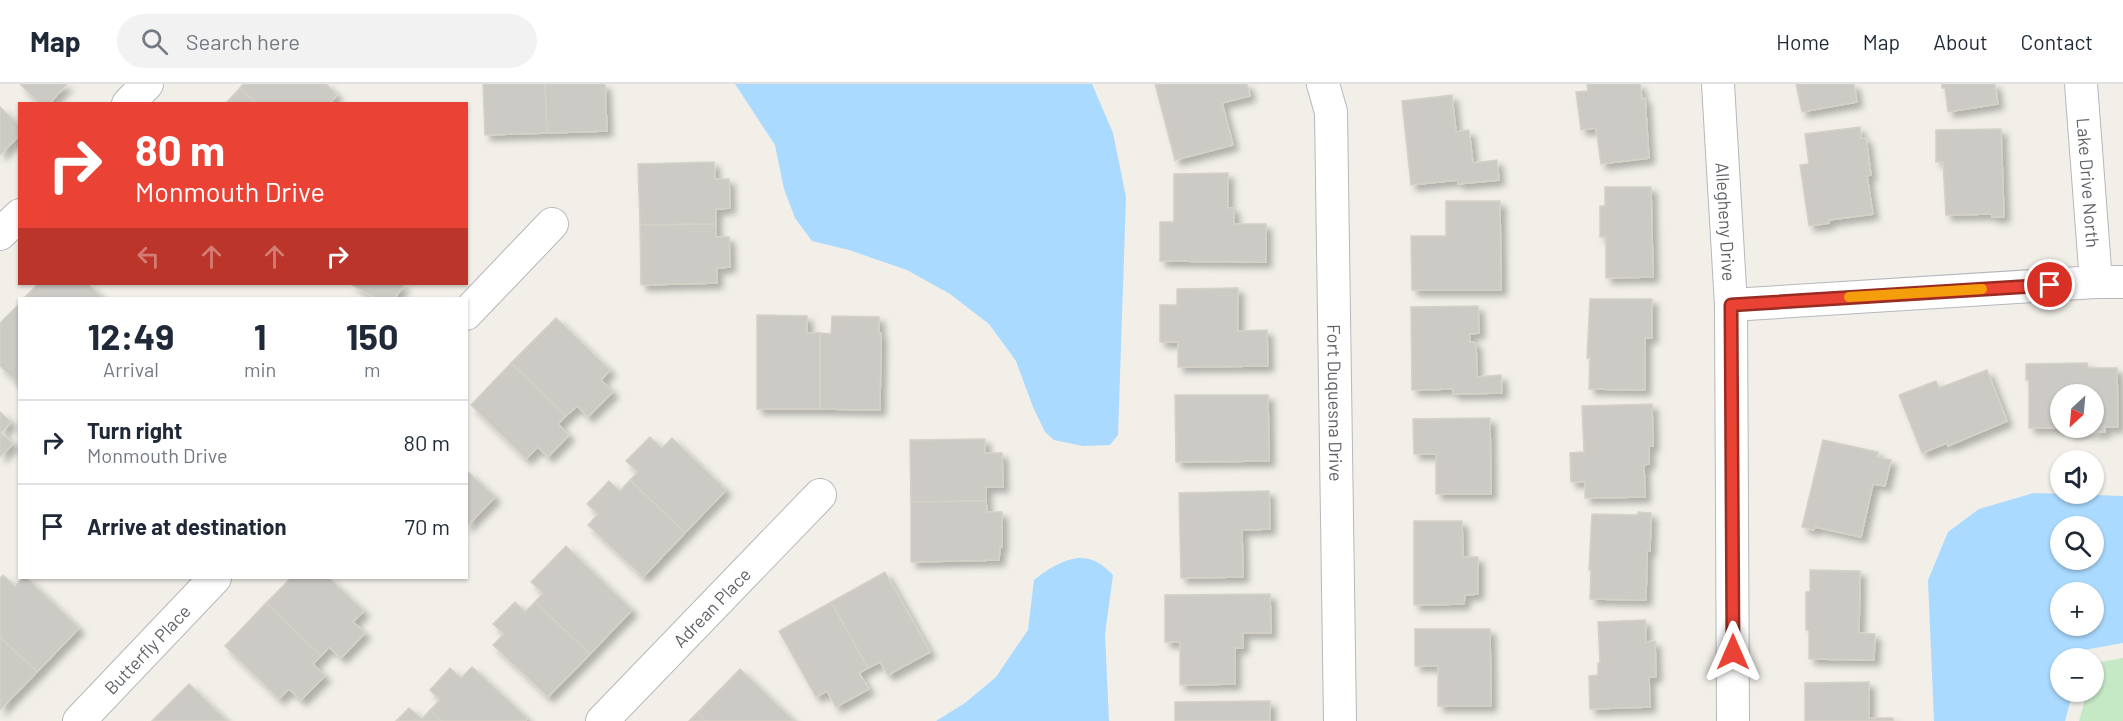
<!DOCTYPE html>
<html lang="en">
<head>
<meta charset="utf-8">
<style>
  :root { --surface:#fff; --page:#f2f2f3; --text:#1f2937; --muted:#747a83; --line:#e0e1e3 }
  body { margin:0; font-family:Barlow,sans-serif; background:var(--page); color:var(--text); height:100vh; display:flex; flex-direction:column; font-size:22px; white-space:nowrap }
  * { box-sizing:border-box; margin:0 }
  p { font-size:20px; color:var(--muted) }
  .icon { flex:none; width:33px; height:33px; fill:none; stroke:currentColor; stroke-width:2; stroke-linecap:round; stroke-linejoin:round }
  .map { position:relative; flex:1; overflow:hidden }
  .panel { position:absolute; left:18px; top:213px; width:450px; height:282px; display:flex; flex-direction:column; background:var(--surface); border-radius:0px; box-shadow:0 2px 4px #0004 }
  .panel>* { flex:none }
  .hud { position:absolute; left:18px; top:18px; width:450px; height:183px; border-radius:0px; box-shadow:0 2px 4px #0004; background:#ea4335; color:#fff; overflow:hidden }
  .needle { width:39px; rotate:206deg }
  .buttons { position:absolute; left:2050px; top:300px; display:grid; gap:12px }
  .buttons a { display:grid; place-items:center; width:54px; height:54px; border-radius:50%; background:var(--surface); box-shadow:0 2px 4px #0004; font-size:30px }
  .pin { position:absolute; display:grid; place-items:center; width:51px; height:51px; color:#fff; margin:-26px; border:3px solid #fff; border-radius:50%; box-shadow:0 2px 6px #0007 }
  .me { position:absolute; width:66px; margin:-33px; rotate:0deg; stroke-linejoin:round; filter:drop-shadow(0 0 4px #0008) }
  .turn { display:flex; align-items:center; gap:21px; height:126px; padding:0 18px; font-size:27px }
  .turn .icon { width:78px; height:78px; stroke-width:2.5 }
  .turn b { display:block; font-size:42px; line-height:51px }
  .lanes { display:flex; align-items:center; height:57px; padding:0 18px; background:#0003; justify-content:center; gap:30px; direction:ltr }
  .lanes .off { opacity:.35 }
  .eta { display:flex; justify-content:space-evenly; align-items:center; height:102px; text-align:center }
  .eta b { font-size:36px; font-weight:700; line-height:42px }
  ul { padding:0; list-style:none }
  li { display:flex; align-items:center; gap:18px; height:84px; padding:0 18px; border-top:2px solid var(--line) }
  li div { flex:1 }
  li b { display:block; font-size:22px }
  li em { font-style:normal }
  header { display:flex; align-items:center; gap:36px; box-sizing:border-box; height:84px; padding:0 30px; background:var(--surface); border-bottom:2px solid var(--line) }
  header strong { font-size:28px }
  nav { display:flex; gap:33px; margin-inline-start:auto; font-size:21px }
  .search { width:420px; height:54px; background:var(--page); display:flex; align-items:center; gap:15px; box-sizing:border-box; padding:0 21px; border-radius:33px; color:var(--muted); font-size:22px }
  .map>svg:first-child { display:block }
  .green { fill:#c5e8c5 }
  .water { fill:#aadaff; fill-rule:evenodd }
  .building { fill:#cccac5; stroke:#d6d1c6; stroke-width:1.5; fill-rule:evenodd; filter:url(#shadow) }
  .lines { fill:none; stroke-linecap:round; stroke-linejoin:round }
  .minor-casing { stroke:#b5b8bc; stroke-width:34 }
  .minor { stroke:#fff; stroke-width:32 }
  .route-casing { stroke:#982c22; stroke-width:15 }
  .route { stroke:#ea4335; stroke-width:10 }
  .slow { stroke:#f59e0b; stroke-width:10 }
  .labels { text-anchor:middle; dominant-baseline:central; stroke-width:5; stroke-linejoin:round; paint-order:stroke }
  .street-label { font-size:18px; fill:#5f6368; stroke:#fff }
</style>
</head>
<body>
<header>
<strong>Map</strong>
<div class="search"><svg class="icon" aria-label="search" viewBox="0 0 24 24"><circle cx="10" cy="10" r="6"/><path d="M15 15l6 6"/></svg>Search here</div>
<nav><a>Home</a><a>Map</a><a>About</a><a>Contact</a></nav>
</header>
<div class="map">
<svg width="2123" height="637" viewBox="0 0 2123 637">
  <defs>
    <filter id="shadow"><feDropShadow dx="5.5" dy="5.5" stdDeviation="3" flood-color="#0004"/></filter>
  </defs>
  <rect width="100%" height="100%" fill="#f1efe8"/>
  <polygon class="green" points="2123,574 2123,637 2079,637 2087,608 2094,608 2095,579"/>
  <g class="water">
    <polygon points="735,0 1092,0 1113,49 1126,113 1118,351 1110,361 1083,362 1054,356 1045,348 1033,323 1016,277 989,240 950,210 907,186 849,166 812,157 795,134 784,105 775,61"/>
    <path d="M 2034,409 L 2123,412 L 2123,559 L 2084,566 L 2082,574 L 2061,574 L 2061,608 L 2073,608 L 2065,637 L 1934,637 L 1928,496 L 1948,448 L 1979,425 ZM 2061,442 L 2094,442 L 2094,476 L 2061,476 ZM 2061,508 L 2094,508 L 2094,542 L 2061,542 Z"/>
    <path d="M 1079,474 C 1094,474 1102,480 1113,491 L 1105,550 L 1109,637 L 936,637 L 965,619 L 996,593 L 1015,565 L 1028,546 L 1034,496 C 1048,485 1061,476 1079,474 Z"/>
  </g>
  <g class="building">
    <polygon points="20,0 67,0 49,20 40,20"/>
    <polygon points="243,0 326,0 337,11 329,20 257,20 240,4"/>
    <polygon points="483,0 545,0 547,49 485,51"/>
    <polygon points="545,0 605,0 607,47 547,49"/>
    <polygon points="1155,0 1247,0 1250,12 1222,19 1233,61 1175,76"/>
    <polygon points="1587,0 1640,0 1642,15 1645,14 1649,74 1601,80 1596,44 1581,46 1576,8 1588,7"/>
    <polygon points="1796,0 1854,0 1857,18 1802,28"/>
    <polygon points="1942,0 1995,0 1998,20 1948,28 1945,4 1942,4"/>
    <polygon points="240,4 257,20 225,20"/>
    <polygon points="1452,11 1456,48 1469,46 1473,79 1497,76 1499,96 1458,100 1458,96 1411,101 1402,17"/>
    <polygon points="0,23 20,42 20,51 0,71"/>
    <polygon points="1860,43 1861,54 1866,54 1871,91 1867,92 1873,130 1829,136 1829,139 1809,142 1800,81 1809,80 1805,50"/>
    <polygon points="2001,45 2004,133 1992,133 1992,130 1946,131 1943,78 1936,78 1936,46"/>
    <polygon points="714,78 715,95 729,95 730,124 716,125 716,140 640,141 638,80"/>
    <polygon points="1228,89 1228,124 1234,124 1234,140 1266,140 1266,178 1160,177 1160,138 1174,138 1174,90"/>
    <polygon points="1605,103 1651,103 1653,193 1606,194 1606,153 1600,153 1600,122 1605,122"/>
    <polygon points="1446,117 1500,117 1501,206 1412,206 1411,152 1446,152"/>
    <polygon points="716,140 716,153 729,153 730,183 717,184 717,199 641,201 640,141"/>
    <polygon points="38,200 88,200 103,214 24,214"/>
    <polygon points="351,200 404,200 395,214 375,214"/>
    <polygon points="1238,204 1238,247 1267,246 1268,282 1178,283 1178,258 1160,258 1160,221 1177,221 1177,205"/>
    <polygon points="1590,215 1652,215 1652,254 1645,254 1645,306 1589,305 1590,274 1587,274"/>
    <polygon points="20,219 20,301 0,282 0,239"/>
    <polygon points="1478,222 1479,249 1470,250 1470,258 1476,259 1477,293 1501,291 1502,309 1453,310 1453,305 1412,306 1411,223"/>
    <polygon points="757,231 807,232 807,249 820,249 820,325 757,325"/>
    <polygon points="832,232 879,233 879,249 881,249 880,326 820,325 820,249 831,250"/>
    <polygon points="556,234 610,286 601,296 613,308 588,333 577,322 566,332 511,279"/>
    <polygon points="511,279 566,332 558,340 569,351 548,373 538,363 526,375 471,321"/>
    <path d="M 2087,279 L 2088,284 L 2117,284 L 2118,343 L 2104,343 L 2105,348 L 2069,348 L 2069,344 L 2029,344 L 2029,296 L 2026,296 L 2026,280 ZM 2061,310 L 2094,310 L 2094,344 L 2061,344 Z"/>
    <polygon points="1987,286 2007,337 1948,362 1947,359 1922,369 1899,311 1936,297 1939,304"/>
    <polygon points="1175,311 1268,311 1269,377 1176,378"/>
    <polygon points="1652,320 1653,362 1649,362 1649,380 1644,381 1645,413 1585,414 1585,398 1571,398 1570,369 1584,368 1582,322"/>
    <polygon points="0,328 11,338 1,349 13,360 0,373"/>
    <polygon points="1490,334 1491,410 1436,410 1436,370 1414,370 1413,335"/>
    <polygon points="650,353 662,364 672,354 726,406 685,449 630,396 638,388 626,377"/>
    <polygon points="985,355 985,369 1002,369 1003,403 986,403 986,417 911,418 910,356"/>
    <polygon points="1823,356 1878,368 1877,373 1891,376 1885,402 1873,400 1861,453 1815,443 1814,446 1802,443"/>
    <polygon points="466,386 495,413 466,443"/>
    <polygon points="630,396 685,449 643,493 588,441 598,430 587,420 609,397 620,407"/>
    <polygon points="1269,407 1270,445 1242,446 1243,493 1181,494 1179,409"/>
    <polygon points="986,417 987,428 1002,428 1002,463 1000,463 999,476 911,478 911,418"/>
    <polygon points="1638,428 1651,429 1650,467 1647,467 1646,516 1590,515 1591,486 1589,486 1592,430 1638,431"/>
    <polygon points="1414,437 1462,437 1463,473 1478,473 1478,510 1465,511 1464,520 1414,521"/>
    <polygon points="566,462 632,526 590,570 535,518 543,509 531,498"/>
    <polygon points="1810,486 1860,487 1859,549 1875,550 1874,576 1809,575 1809,546 1806,546 1806,508 1810,508"/>
    <polygon points="885,488 930,568 888,591 880,578 868,584 831,518"/>
    <polygon points="3,491 15,502 23,494 27,494 79,544 37,588 0,553 0,494"/>
    <polygon points="291,494 329,494 364,527 353,538 365,549 341,574 329,563 321,572 266,519"/>
    <polygon points="1270,510 1271,549 1243,549 1243,564 1235,564 1235,600 1180,601 1180,558 1165,558 1165,511"/>
    <polygon points="515,518 525,528 535,518 590,570 548,613 493,561 504,550 493,540"/>
    <polygon points="831,518 868,584 859,589 869,605 836,623 827,607 816,613 779,547"/>
    <polygon points="266,519 321,572 313,580 325,592 301,616 289,605 279,615 225,562"/>
    <polygon points="1645,536 1646,558 1655,557 1656,593 1649,593 1650,623 1590,625 1589,592 1598,591 1598,579 1600,579 1598,538"/>
    <polygon points="1415,545 1490,545 1491,622 1438,622 1438,582 1415,582"/>
    <polygon points="0,553 37,588 0,626"/>
    <polygon points="472,583 527,634 525,637 442,637 430,626 440,616 430,606 450,584 461,594"/>
    <polygon points="740,585 793,636 792,637 706,637 697,629"/>
    <polygon points="1869,598 1869,634 1893,634 1893,637 1805,637 1805,599"/>
    <polygon points="189,600 227,637 152,637"/>
    <polygon points="1270,617 1270,637 1175,637 1175,618"/>
    <polygon points="409,624 422,635 430,626 442,637 396,637"/>
    <polygon points="697,629 706,637 689,637"/>
  </g>
  <g class="lines">
    <g class="minor-casing">
      <g id="minor">
        <path id="s1" d="M 1323,0 L 1331,28 L 1340,637"/>
        <path id="s2" d="M 1718,0 L 1731,221 L 1733,637"/>
        <path id="s3" d="M 2081,0 L 2096,198"/>
        <polyline points="128,20 147,0"/>
        <polyline points="0,150 20,131"/>
        <polyline points="1731,221 2096,198 2123,198"/>
        <polyline points="466,230 552,140"/>
        <path id="s4" d="M 79,637 L 215,494"/>
        <path id="s5" d="M 602,637 L 820,411"/>
      </g>
    </g>
    <use href="#minor" class="minor"/>
  </g>
  <g class="lines">
    <g class="route-casing">
      <polyline id="route" points="1733,568 1731,221 2050,201"/>
    </g>
    <use href="#route" class="route"/>
    <polyline class="slow" points="1849,213 1982,205"/>
  </g>
  <g class="labels">
    <g class="street-label">
      <text stroke="none"><textPath href="#s3" startOffset="99">Lake Drive North</textPath></text>
      <text stroke="none"><textPath href="#s2" startOffset="138">Allegheny Drive</textPath></text>
      <text stroke="none"><textPath href="#s1" startOffset="320">Fort Duquesna Drive</textPath></text>
      <text stroke="none"><textPath href="#s5" startOffset="158">Adrean Place</textPath></text>
      <text stroke="none"><textPath href="#s4" startOffset="99">Butterfly Place</textPath></text>
    </g>
  </g>
</svg>
<div class="buttons">
<a><svg class="needle" viewBox="-14 -14 28 28"><path d="M0-13l5 13h-10z" fill="#e53935"/><path d="M0 13l5-13h-10z" fill="#747a83"/></svg></a>
<a><svg class="icon" aria-label="sound" viewBox="0 0 24 24"><path d="M4 9h4l5-4v14l-5-4H4zM17 9q2 3 0 6"/></svg></a>
<a><svg class="icon" aria-label="search" viewBox="0 0 24 24"><circle cx="10" cy="10" r="6"/><path d="M15 15l6 6"/></svg></a>
<a>+</a>
<a>−</a>
</div>
<div class="pin" style="left:2050px;top:201px;background:#d93025"><svg class="icon" aria-label="arrive" viewBox="0 0 24 24"><path d="M6 21V4h12l-3 4 3 4H6"/></svg></div>
<svg class="me" style="left:1733px;top:568px" viewBox="-20 -20 40 40"><path d="M0-17L14 15 0 8-14 15z" fill="#ea4335" stroke="#fff" stroke-width="4"/></svg>
<div class="hud">
<div class="turn"><svg class="icon" aria-label="right" viewBox="0 0 24 24"><path d="M7 20v-9h11M14 6l5 5-5 5"/></svg><div><b>80 m</b>Monmouth Drive</div></div>
<div class="lanes"><svg class="icon off" aria-label="left" viewBox="0 0 24 24"><path d="M17 20v-9H6M10 6l-5 5 5 5"/></svg><svg class="icon off" aria-label="ahead" viewBox="0 0 24 24"><path d="M12 20V5M6 11l6-6 6 6"/></svg><svg class="icon off" aria-label="ahead" viewBox="0 0 24 24"><path d="M12 20V5M6 11l6-6 6 6"/></svg><svg class="icon" aria-label="right" viewBox="0 0 24 24"><path d="M7 20v-9h11M14 6l5 5-5 5"/></svg></div>
</div>
<section class="panel">
<div class="eta">
<div><b>12:49</b><p>Arrival</p></div>
<div><b>1</b><p>min</p></div>
<div><b>150</b><p>m</p></div>
</div>
<ul>
<li><svg class="icon" aria-label="right" viewBox="0 0 24 24"><path d="M7 20v-9h11M14 6l5 5-5 5"/></svg><div><b>Turn right</b><p>Monmouth Drive</p></div><em>80 m</em></li>
<li><svg class="icon" aria-label="arrive" viewBox="0 0 24 24"><path d="M6 21V4h12l-3 4 3 4H6"/></svg><div><b>Arrive at destination</b></div><em>70 m</em></li>
</ul>
</section>
</div>
</body>
</html>
